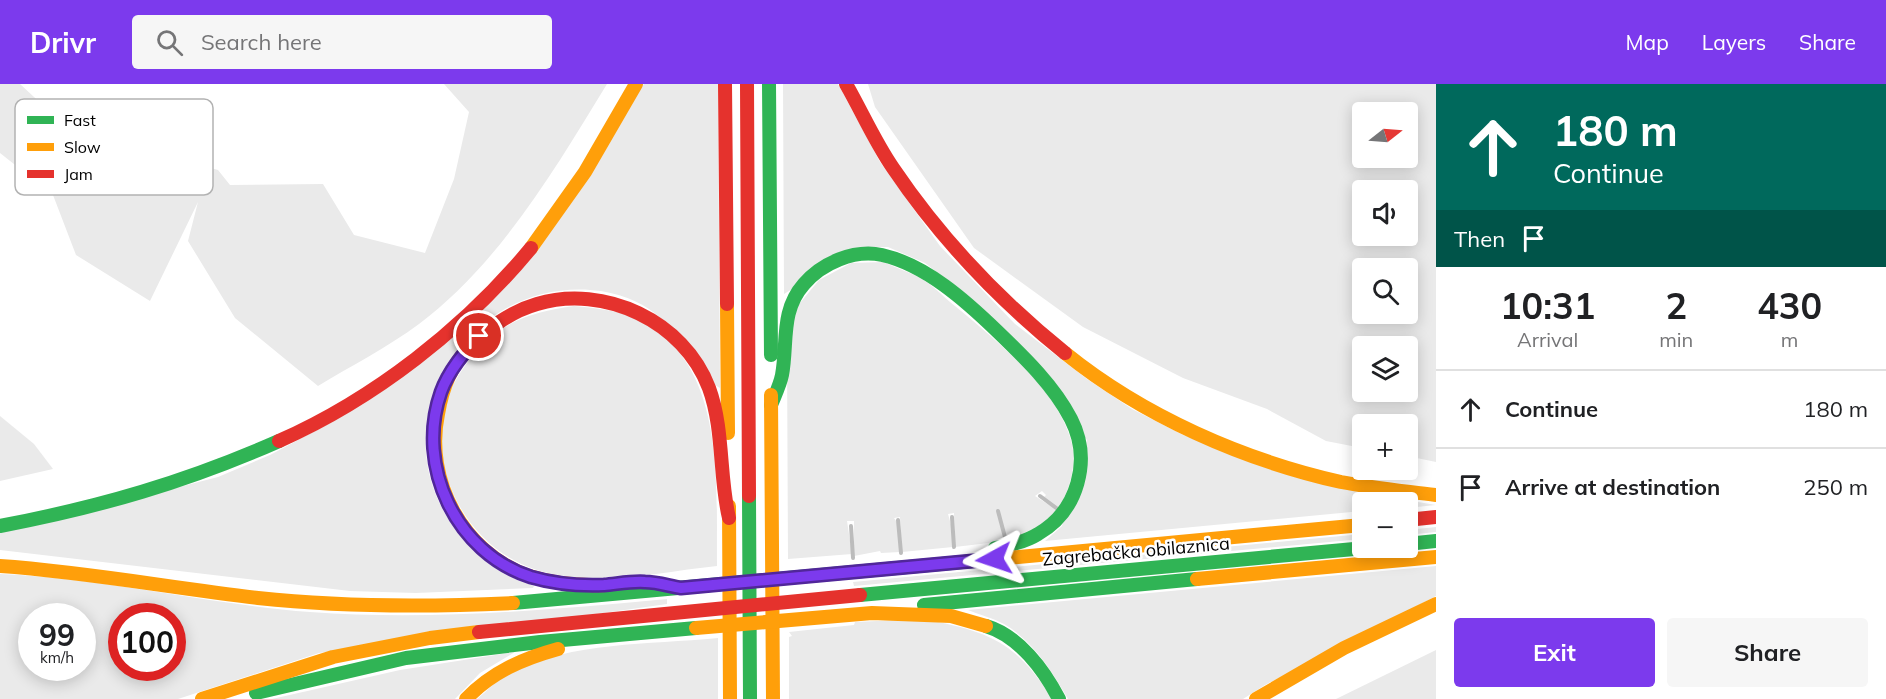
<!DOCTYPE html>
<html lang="en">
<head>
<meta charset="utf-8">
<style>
  :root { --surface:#fff; --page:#f6f6f6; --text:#202124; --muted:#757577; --line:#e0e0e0; --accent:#7c3aed }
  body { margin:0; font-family:Mulish,sans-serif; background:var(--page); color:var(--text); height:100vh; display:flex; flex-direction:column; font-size:22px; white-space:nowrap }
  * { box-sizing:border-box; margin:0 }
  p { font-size:20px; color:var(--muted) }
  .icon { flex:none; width:33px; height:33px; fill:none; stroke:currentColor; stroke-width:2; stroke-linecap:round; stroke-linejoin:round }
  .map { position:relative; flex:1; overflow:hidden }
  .sheet { display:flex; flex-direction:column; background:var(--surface); width:450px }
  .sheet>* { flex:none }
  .top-card { background:#00695c; color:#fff; overflow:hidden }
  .needle { width:39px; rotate:73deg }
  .controls { position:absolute; left:1352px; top:18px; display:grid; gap:12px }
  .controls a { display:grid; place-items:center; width:66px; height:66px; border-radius:6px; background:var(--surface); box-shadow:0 3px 15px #0003; font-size:30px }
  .speed { position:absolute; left:18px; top:519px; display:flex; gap:12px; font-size:30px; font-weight:700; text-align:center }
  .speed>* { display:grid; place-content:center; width:78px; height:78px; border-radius:50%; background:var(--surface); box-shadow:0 3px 15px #0003; line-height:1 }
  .speed small { font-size:15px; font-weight:400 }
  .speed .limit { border:9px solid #d22; background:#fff; color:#111 }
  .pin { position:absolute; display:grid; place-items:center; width:51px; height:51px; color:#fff; margin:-26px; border:3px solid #fff; border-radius:50%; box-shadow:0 2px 6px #0007 }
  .me { position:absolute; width:66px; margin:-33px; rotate:265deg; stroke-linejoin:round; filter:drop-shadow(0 0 4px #0008) }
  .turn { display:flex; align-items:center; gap:21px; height:126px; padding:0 18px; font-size:27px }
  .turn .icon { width:78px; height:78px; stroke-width:2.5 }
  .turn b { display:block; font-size:42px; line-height:51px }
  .then { display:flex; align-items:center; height:57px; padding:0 18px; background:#0003; gap:12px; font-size:22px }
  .eta { display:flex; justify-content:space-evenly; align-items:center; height:102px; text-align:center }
  .eta b { font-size:36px; font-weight:700; line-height:42px }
  .primary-button { display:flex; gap:12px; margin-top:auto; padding:12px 18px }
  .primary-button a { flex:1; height:69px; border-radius:6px; background:var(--accent); color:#fff; font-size:24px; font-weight:700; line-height:69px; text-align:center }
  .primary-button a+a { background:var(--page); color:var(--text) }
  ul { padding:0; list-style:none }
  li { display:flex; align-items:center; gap:18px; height:78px; padding:0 18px; border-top:2px solid var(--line) }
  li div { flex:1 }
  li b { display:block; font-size:22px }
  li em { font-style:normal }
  header { display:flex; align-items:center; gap:36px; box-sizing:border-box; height:84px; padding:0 30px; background:var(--accent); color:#fff }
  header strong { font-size:28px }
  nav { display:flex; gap:33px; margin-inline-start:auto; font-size:21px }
  .search { width:420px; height:54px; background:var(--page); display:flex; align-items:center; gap:15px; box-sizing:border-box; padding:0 21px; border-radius:6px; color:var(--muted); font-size:22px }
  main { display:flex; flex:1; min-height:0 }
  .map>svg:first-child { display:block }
  .green { fill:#eaeaea; fill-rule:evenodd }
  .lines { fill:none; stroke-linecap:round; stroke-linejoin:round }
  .stream { stroke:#bcbcbc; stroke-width:4 }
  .fast { stroke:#30b455; stroke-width:14 }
  .slow { stroke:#ff9f0a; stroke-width:14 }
  .jam { stroke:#e5322d; stroke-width:14 }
  .route-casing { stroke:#51269a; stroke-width:15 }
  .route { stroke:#7c3aed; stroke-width:10 }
  .labels { text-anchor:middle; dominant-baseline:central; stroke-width:5; stroke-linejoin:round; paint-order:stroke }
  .street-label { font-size:18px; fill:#000; stroke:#fff }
  .key { fill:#fff; stroke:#b2b2b2; stroke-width:1.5 }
  .key-label { font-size:16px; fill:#000 }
</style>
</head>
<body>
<header>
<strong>Drivr</strong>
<div class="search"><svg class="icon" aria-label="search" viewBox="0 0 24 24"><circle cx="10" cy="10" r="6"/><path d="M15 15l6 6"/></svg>Search here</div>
<nav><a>Map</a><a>Layers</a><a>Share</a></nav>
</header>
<main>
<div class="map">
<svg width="1436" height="615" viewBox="0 0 1436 615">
  <rect width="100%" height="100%" fill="#fff"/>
  <g class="green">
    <path d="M 0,0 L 20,0 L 74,50 L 190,108 L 188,90 L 204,82 L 218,86 L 230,101 L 323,100 L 354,151 L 425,169 L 454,95 L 469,28 L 444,0 L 607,0 C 555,85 500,179 419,240 C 388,263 351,282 318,302 L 235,234 L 188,157 L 198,118 L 150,217 L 76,171 L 53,111 L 0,69 Z"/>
    <path d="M 644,0 L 718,0 L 720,304 C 713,301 707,291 703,284 C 673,244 654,216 601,207 C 554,200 505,216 473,250 C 388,337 423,460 534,502 L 533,504 L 416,509 L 350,507 L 0,466 L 0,449 L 218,393 L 270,371 L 332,338 L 467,239 Z"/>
    <polygon points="783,0 838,0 880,78 940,162 1015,240 1087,295 1132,325 1183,351 1358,408 1436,421 1407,424 1407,418 1362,418 1362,427 1045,457 1062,442 1087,356 969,213 925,179 888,163 862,163 784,210"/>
    <path d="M 868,0 L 1436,0 L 1436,378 L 1407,372 L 1407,340 L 1362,340 L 1362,364 L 1326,357 L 1267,325 L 1183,294 L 1083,243 L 974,164 L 875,23 ZM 1362,28 L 1407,28 L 1407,74 L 1362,74 ZM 1362,106 L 1407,106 L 1407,152 L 1362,152 ZM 1362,184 L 1407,184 L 1407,230 L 1362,230 ZM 1362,262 L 1407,262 L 1407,308 L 1362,308 Z"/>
    <path d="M 884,178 C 896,184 910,188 922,195 C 932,201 941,210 950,218 C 990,251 1052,300 1069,350 C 1079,377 1071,401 1059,425 L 1043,414 L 1046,411 L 1042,407 L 1035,412 L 1057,426 L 1044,440 L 1006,457 L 1004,447 L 1005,457 L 955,463 L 954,429 L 948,430 L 952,444 L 953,463 L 902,468 L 900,433 L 894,434 L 898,440 L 900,468 L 881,469 L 880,467 L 854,472 L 854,437 L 847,437 L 852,470 L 788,475 L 787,266 L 795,225 L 819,196 L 851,179 Z"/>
    <path d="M 574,222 C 594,224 615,226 633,233 C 727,274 716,397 717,482 C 657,488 595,505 534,485 C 463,461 423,378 450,308 C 460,284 478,264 498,248 C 520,231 548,226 574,222 Z"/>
    <polygon points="0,332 34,360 53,385 0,397"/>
    <polygon points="1436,443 1436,448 1407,451 1407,446"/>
    <polygon points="1362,450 1362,455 854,502 853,498"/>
    <path d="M 1436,482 L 1436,512 L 1265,601 L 1243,615 L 1068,615 C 1052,587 1033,557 1004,540 C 993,534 980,531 968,526 Z"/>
    <path d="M 0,490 C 104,494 206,520 310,528 C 430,537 548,526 667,515 L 667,520 L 319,569 L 178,615 L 0,615 ZM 32,532 L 82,532 L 82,584 L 32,584 ZM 122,532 L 172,532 L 172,584 L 122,584 Z"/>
    <path d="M 922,535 C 988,547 1016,557 1052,615 L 789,615 L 789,553 L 792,552 L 789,548 L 854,541 L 855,538 Z"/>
    <path d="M 718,554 L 718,615 L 477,615 C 487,607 498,595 509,589 C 574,557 647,561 718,554 Z"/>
    <polygon points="1436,566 1436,615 1336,615"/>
    <polygon points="515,568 480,589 455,615 272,615 400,586"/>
  </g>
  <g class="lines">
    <g class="stream">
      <polyline points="1040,412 1059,426"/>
      <polyline points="998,427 1006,457"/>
      <polyline points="952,433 954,463"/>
      <polyline points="898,436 901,469"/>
      <polyline points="851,442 853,474"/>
    </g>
    <g class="fast">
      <polyline points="769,0 771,271"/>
      <path d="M 771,321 C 775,311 780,301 782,291 C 788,259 780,227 804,200 C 822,179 854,165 882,171 C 926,181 966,217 998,248 C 1025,274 1054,302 1071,335 C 1092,376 1078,427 1038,450 C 1025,458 1010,461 995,464"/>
      <polyline points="749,412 750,615"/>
      <path d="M 0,442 C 100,423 186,398 279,357"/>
      <polyline points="1407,460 1436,457"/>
      <polyline points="860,511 1365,464"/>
      <polyline points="513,519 1007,474"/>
      <polyline points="924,521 1197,495"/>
      <path d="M 986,542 C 1019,552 1044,586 1059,615"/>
      <polyline points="256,609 406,574 540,558 696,544"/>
    </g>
    <g class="slow">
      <polyline points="531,164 585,88 636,0"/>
      <polyline points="727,220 728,349"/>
      <path d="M 469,264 C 451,281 442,306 438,330 C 424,396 463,469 529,492 C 554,500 580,502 606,501"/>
      <path d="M 1065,269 C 1143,332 1243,376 1341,398 C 1372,404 1405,407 1436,411"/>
      <polyline points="771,311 773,615"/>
      <polyline points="729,422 730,615"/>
      <polyline points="1007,474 1362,441"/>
      <path d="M 0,482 C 87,488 172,504 258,514 C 342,523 428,523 513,519"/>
      <polyline points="1197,495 1436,473"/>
      <polyline points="696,544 872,529 951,532 986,542"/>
      <polyline points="202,615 333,573 430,554 479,548"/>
      <path d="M 466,615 C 492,588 522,575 558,565"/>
      <polyline points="1256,615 1344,564 1436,520"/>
    </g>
    <g class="jam">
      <polyline points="725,0 727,220"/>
      <polyline points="747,0 749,412"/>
      <path d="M 846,0 C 862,28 875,58 893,84 C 941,155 998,215 1065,269"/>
      <path d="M 469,264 C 488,245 509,228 537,220 C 604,200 684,237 709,304 C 724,345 719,392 729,434"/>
      <path d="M 279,357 C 374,315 465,244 531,164"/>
      <polyline points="1407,436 1436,433"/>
      <polyline points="479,548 860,511"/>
    </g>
  </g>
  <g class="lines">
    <g class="route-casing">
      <path id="route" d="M 479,252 C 464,269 449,286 441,308 C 415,382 456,469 531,493 C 555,500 579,502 604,501 C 617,500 631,497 645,498 C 657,498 669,502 681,504 L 994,475"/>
    </g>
    <use href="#route" class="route"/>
  </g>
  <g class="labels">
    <g class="street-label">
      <text transform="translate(1136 467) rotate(-5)">Zagrebačka obilaznica</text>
    </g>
  </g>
  <rect x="15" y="15" width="198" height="96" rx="9" class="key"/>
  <rect x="27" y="32" width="27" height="8" fill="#30b455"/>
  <rect x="27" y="59" width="27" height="8" fill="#ff9f0a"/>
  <rect x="27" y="86" width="27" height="8" fill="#e5322d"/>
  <g class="key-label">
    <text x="64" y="42">Fast</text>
    <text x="64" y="69">Slow</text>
    <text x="64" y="96">Jam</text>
  </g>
</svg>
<div class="controls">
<a><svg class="needle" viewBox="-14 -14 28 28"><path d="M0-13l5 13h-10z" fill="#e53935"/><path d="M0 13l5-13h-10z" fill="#757577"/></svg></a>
<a><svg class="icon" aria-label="sound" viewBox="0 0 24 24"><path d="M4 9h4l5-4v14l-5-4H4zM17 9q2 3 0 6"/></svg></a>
<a><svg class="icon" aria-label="search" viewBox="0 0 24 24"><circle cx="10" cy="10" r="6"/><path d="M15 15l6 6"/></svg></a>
<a><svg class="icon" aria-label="layers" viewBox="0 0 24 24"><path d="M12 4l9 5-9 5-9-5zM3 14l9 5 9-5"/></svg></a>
<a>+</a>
<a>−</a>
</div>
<div class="speed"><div>99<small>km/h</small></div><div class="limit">100</div></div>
<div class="pin" style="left:479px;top:252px;background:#d93025"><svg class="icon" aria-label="arrive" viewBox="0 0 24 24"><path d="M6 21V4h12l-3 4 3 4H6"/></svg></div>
<svg class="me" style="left:994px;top:475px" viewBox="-20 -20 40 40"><path d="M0-17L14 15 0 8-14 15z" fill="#7c3aed" stroke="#fff" stroke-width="4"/></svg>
</div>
<section class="sheet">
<div class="top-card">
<div class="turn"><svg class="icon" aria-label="ahead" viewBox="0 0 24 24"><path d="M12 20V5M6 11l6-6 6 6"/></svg><div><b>180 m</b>Continue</div></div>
<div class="then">Then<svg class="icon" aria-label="arrive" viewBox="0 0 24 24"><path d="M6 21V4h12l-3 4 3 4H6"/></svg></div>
</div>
<div class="eta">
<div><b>10:31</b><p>Arrival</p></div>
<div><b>2</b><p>min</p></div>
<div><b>430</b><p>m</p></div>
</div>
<ul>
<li><svg class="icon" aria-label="ahead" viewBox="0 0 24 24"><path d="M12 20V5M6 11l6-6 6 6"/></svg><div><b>Continue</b></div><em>180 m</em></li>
<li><svg class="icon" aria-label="arrive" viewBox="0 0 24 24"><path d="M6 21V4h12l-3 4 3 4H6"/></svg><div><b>Arrive at destination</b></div><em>250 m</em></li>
</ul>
<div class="primary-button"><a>Exit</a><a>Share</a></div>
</section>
</main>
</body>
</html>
